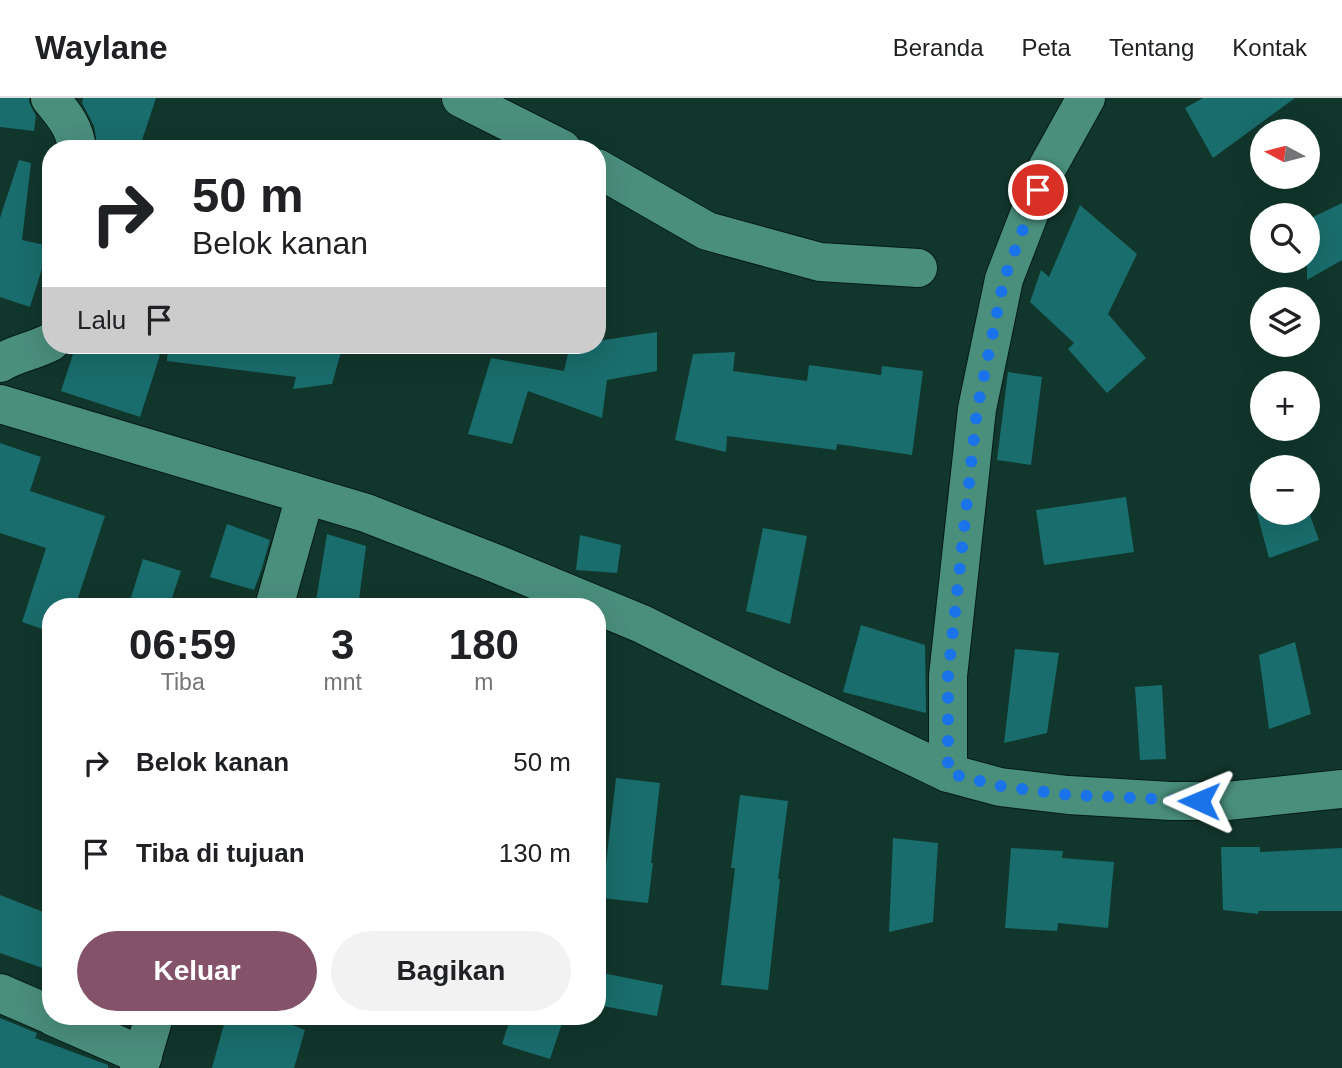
<!DOCTYPE html>
<html lang="id">
<head>
<meta charset="utf-8">
<style>
  :root { --surface:#fff; --page:#f2f2f2; --text:#202124; --muted:#757577; --line:#e0e0e0; --accent:#845269 }
  body { margin:0; font-family:Arial,sans-serif; background:var(--page); color:var(--text); height:100vh; display:flex; flex-direction:column; font-size:26px; white-space:nowrap }
  * { box-sizing:border-box; margin:0 }
  p { font-size:23px; color:var(--muted) }
  .icon { flex:none; width:38px; height:38px; fill:none; stroke:currentColor; stroke-width:2; stroke-linecap:round; stroke-linejoin:round }
  .map { position:relative; flex:1; overflow:hidden }
  .panel { position:absolute; left:42px; top:500px; width:564px; height:427px; display:flex; flex-direction:column; background:var(--surface); border-radius:28px; box-shadow:0 7px 28px #0002 }
  .panel>* { flex:none }
  .banner { position:absolute; left:42px; top:42px; width:564px; height:214px; border-radius:28px; box-shadow:0 7px 28px #0002; background:#fff; color:var(--text); overflow:hidden }
  .needle { width:46px; rotate:277deg }
  .tools { position:absolute; left:1250px; top:21px; display:grid; gap:14px }
  .tools a { display:grid; place-items:center; width:70px; height:70px; border-radius:50%; background:var(--surface); box-shadow:0 7px 28px #0002; font-size:35px }
  .pin { position:absolute; display:grid; place-items:center; width:60px; height:60px; color:#fff; margin:-30px; border:4px solid #fff; border-radius:50%; box-shadow:0 2px 7px #0007 }
  .me { position:absolute; width:77px; margin:-38px; rotate:271deg; stroke-linejoin:round; filter:drop-shadow(0 0 5px #0008) }
  .turn { display:flex; align-items:center; gap:24px; height:147px; padding:0 35px; font-size:32px }
  .turn .icon { width:91px; height:91px; stroke-width:2.5 }
  .turn b { display:block; font-size:49px; line-height:60px }
  .then { display:flex; align-items:center; height:66px; padding:0 35px; background:#0003; gap:14px; font-size:26px }
  .eta { display:flex; justify-content:space-evenly; align-items:center; height:119px; text-align:center }
  .eta b { font-size:42px; font-weight:600; line-height:49px }
  .button { display:flex; gap:14px; margin-top:auto; padding:14px 35px }
  .button a { flex:1; height:80px; border-radius:42px; background:var(--accent); color:#fff; font-size:28px; font-weight:600; line-height:80px; text-align:center }
  .button a+a { background:var(--page); color:var(--text) }
  ul { padding:0; list-style:none }
  li { display:flex; align-items:center; gap:21px; height:91px; padding:0 35px }
  li div { flex:1 }
  li b { display:block; font-size:26px }
  li em { font-style:normal }
  header { display:flex; align-items:center; gap:42px; box-sizing:border-box; height:98px; padding:0 35px; background:var(--surface); border-bottom:2px solid var(--line) }
  header strong { font-size:33px }
  nav { display:flex; gap:38px; margin-inline-start:auto; font-size:24px }
  .map>svg:first-child { display:block }
  .building { fill:#196d6c }
  .lines { fill:none; stroke-linecap:round; stroke-linejoin:round }
  .minor-casing { stroke:#051b15; stroke-width:40 }
  .minor { stroke:#4a8e7c; stroke-width:38 }
  .route { stroke:#1a73e8; stroke-width:12; stroke-dasharray:0 21.6 }
</style>
</head>
<body>
<header>
<strong>Waylane</strong>
<nav><a>Beranda</a><a>Peta</a><a>Tentang</a><a>Kontak</a></nav>
</header>
<div class="map">
<svg width="1342" height="970" viewBox="0 0 1342 970">
  <rect width="100%" height="100%" fill="#11362c"/>
  <g class="building">
    <polygon points="0,0 29,0 29,4 36,18 34,33 0,29"/>
    <polygon points="83,0 156,0 139,51 98,51 94,28 82,5"/>
    <polygon points="1203,0 1295,0 1213,60 1185,10"/>
    <polygon points="19,62 31,65 22,142 49,148 30,209 0,199 0,120"/>
    <polygon points="1342,105 1342,162 1307,182 1307,122"/>
    <polygon points="1080,107 1137,156 1108,216 1146,260 1107,295 1068,251 1074,245 1030,204 1041,172 1049,179"/>
    <polygon points="657,234 657,273 607,282 602,320 528,293 512,346 468,336 491,260 564,273 570,247 597,247 597,243"/>
    <polygon points="76,247 127,247 160,257 140,319 61,293"/>
    <polygon points="168,247 343,247 332,286 293,291 296,279 167,263"/>
    <polygon points="735,254 733,273 807,283 809,267 881,277 882,268 923,273 912,357 837,346 836,352 727,338 726,354 675,342 693,256"/>
    <polygon points="1008,274 1042,279 1031,367 997,362"/>
    <polygon points="0,345 41,359 30,393 105,418 75,509 51,509 51,534 22,524 46,450 0,435"/>
    <polygon points="1262,381 1262,415 1307,415 1307,409 1319,442 1269,460 1249,386"/>
    <polygon points="1126,399 1134,454 1044,467 1036,412"/>
    <polygon points="227,426 270,442 262,470 254,492 210,479"/>
    <polygon points="763,430 807,438 790,526 746,513"/>
    <polygon points="327,436 366,448 358,509 315,509"/>
    <polygon points="580,437 621,447 617,475 576,472"/>
    <polygon points="143,461 181,473 169,509 128,509"/>
    <polygon points="861,527 925,547 926,615 843,594"/>
    <polygon points="1295,544 1311,616 1269,631 1259,557"/>
    <polygon points="1015,551 1059,555 1047,635 1004,645"/>
    <polygon points="1162,587 1166,661 1140,662 1135,589"/>
    <polygon points="616,680 660,685 651,765 653,765 648,805 602,800"/>
    <polygon points="740,697 788,703 778,781 780,781 768,892 721,887 735,770 731,770"/>
    <polygon points="893,740 938,745 933,824 889,834"/>
    <polygon points="1221,749 1260,749 1260,754 1342,750 1342,813 1258,813 1258,816 1223,812"/>
    <polygon points="1011,750 1063,753 1062,760 1114,764 1108,830 1058,825 1057,833 1005,830"/>
    <polygon points="0,797 51,817 51,873 0,855"/>
    <polygon points="597,874 663,887 657,918 597,907"/>
    <polygon points="226,919 272,919 305,932 294,970 212,970"/>
    <polygon points="511,919 564,919 550,961 502,946"/>
    <polygon points="0,920 37,935 35,940 108,967 108,970 0,970"/>
  </g>
  <g class="lines">
    <g class="minor-casing">
      <g id="minor">
        <path d="M 50,0 C 63,16 75,29 77,51"/>
        <polyline points="461,0 562,51"/>
        <polyline points="597,70 707,133 820,164 918,170"/>
        <path d="M 0,265 C 17,255 34,253 51,244"/>
        <polyline points="0,306 366,415 497,466 642,526 772,591 948,675 1000,689 1068,697 1171,703 1227,703 1342,691"/>
        <polyline points="274,509 305,398"/>
        <polyline points="948,675 948,578 977,311 1004,181 1047,70 1086,0"/>
        <polyline points="0,895 51,917"/>
        <polyline points="54,919 143,958"/>
        <polyline points="139,970 154,919"/>
      </g>
    </g>
    <use href="#minor" class="minor"/>
  </g>
  <g class="lines">
    <polyline class="route" points="1038,92 1004,181 977,312 948,578 948,675 1000,688 1068,697 1199,703"/>
  </g>
</svg>
<div class="tools">
<a><svg class="needle" viewBox="-14 -14 28 28"><path d="M0-13l5 13h-10z" fill="#e53935"/><path d="M0 13l5-13h-10z" fill="#757577"/></svg></a>
<a><svg class="icon" aria-label="search" viewBox="0 0 24 24"><circle cx="10" cy="10" r="6"/><path d="M15 15l6 6"/></svg></a>
<a><svg class="icon" aria-label="layers" viewBox="0 0 24 24"><path d="M12 4l9 5-9 5-9-5zM3 14l9 5 9-5"/></svg></a>
<a>+</a>
<a>−</a>
</div>
<div class="pin" style="left:1038px;top:92px;background:#d93025"><svg class="icon" aria-label="arrive" viewBox="0 0 24 24"><path d="M6 21V4h12l-3 4 3 4H6"/></svg></div>
<svg class="me" style="left:1199px;top:703px" viewBox="-20 -20 40 40"><path d="M0-17L14 15 0 8-14 15z" fill="#1a73e8" stroke="#fff" stroke-width="4"/></svg>
<div class="banner">
<div class="turn"><svg class="icon" aria-label="right" viewBox="0 0 24 24"><path d="M7 20v-9h11M14 6l5 5-5 5"/></svg><div><b>50 m</b>Belok kanan</div></div>
<div class="then">Lalu<svg class="icon" aria-label="arrive" viewBox="0 0 24 24"><path d="M6 21V4h12l-3 4 3 4H6"/></svg></div>
</div>
<section class="panel">
<div class="eta">
<div><b>06:59</b><p>Tiba</p></div>
<div><b>3</b><p>mnt</p></div>
<div><b>180</b><p>m</p></div>
</div>
<ul>
<li><svg class="icon" aria-label="right" viewBox="0 0 24 24"><path d="M7 20v-9h11M14 6l5 5-5 5"/></svg><div><b>Belok kanan</b></div><em>50 m</em></li>
<li><svg class="icon" aria-label="arrive" viewBox="0 0 24 24"><path d="M6 21V4h12l-3 4 3 4H6"/></svg><div><b>Tiba di tujuan</b></div><em>130 m</em></li>
</ul>
<div class="button"><a>Keluar</a><a>Bagikan</a></div>
</section>
</div>
</body>
</html>
